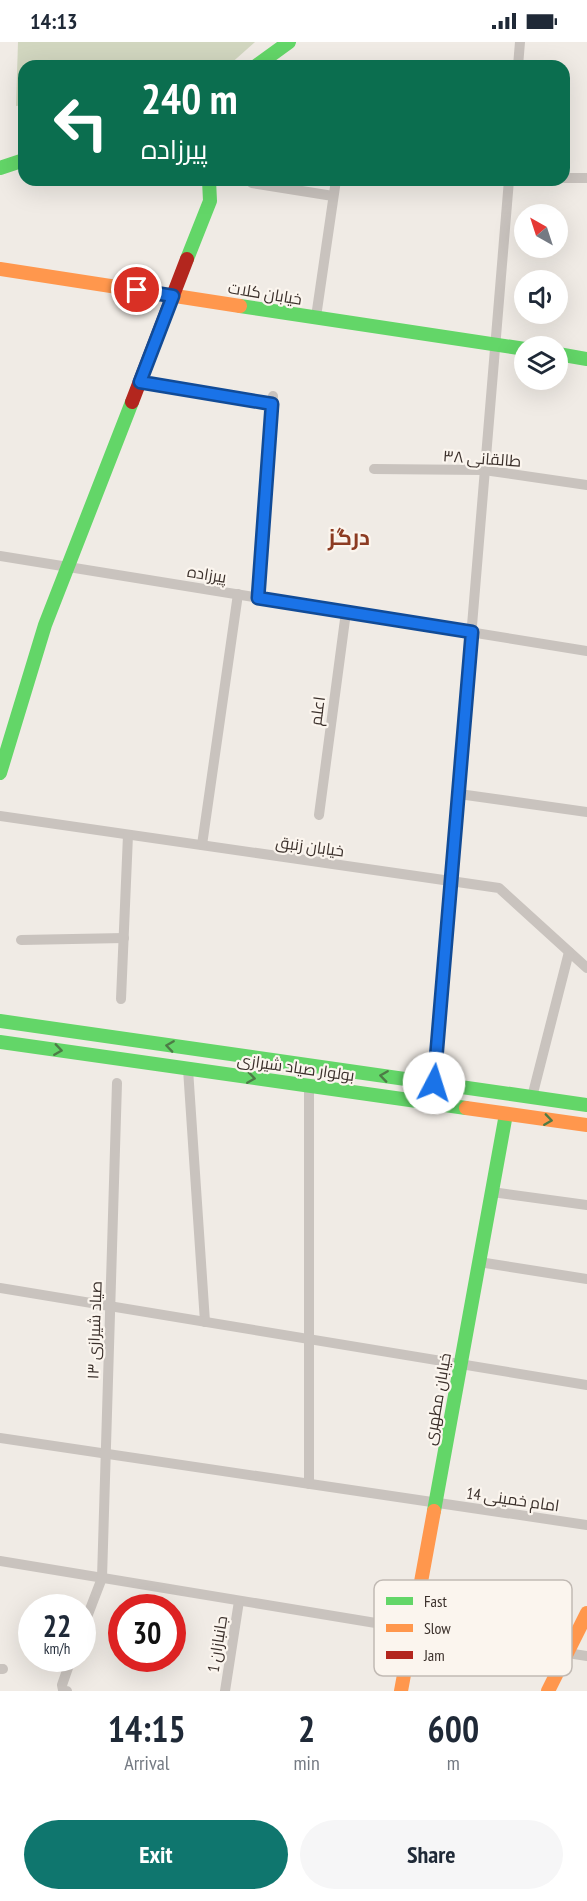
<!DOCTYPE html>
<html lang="en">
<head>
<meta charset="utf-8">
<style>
  :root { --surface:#fff; --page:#f6f6f7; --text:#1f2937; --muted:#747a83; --accent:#0f766e }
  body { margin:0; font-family:"PT Sans Narrow",Cairo,sans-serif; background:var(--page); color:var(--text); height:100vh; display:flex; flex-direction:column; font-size:22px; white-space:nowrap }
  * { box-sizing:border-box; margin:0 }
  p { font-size:20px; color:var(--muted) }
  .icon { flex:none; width:33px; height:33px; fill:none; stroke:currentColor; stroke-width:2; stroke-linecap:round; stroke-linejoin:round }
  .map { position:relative; height:1649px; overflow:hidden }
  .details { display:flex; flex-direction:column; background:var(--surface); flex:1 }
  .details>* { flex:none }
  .banner { position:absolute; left:18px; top:18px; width:552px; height:126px; border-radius:18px; box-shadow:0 6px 24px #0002; background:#0b6e4f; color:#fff; overflow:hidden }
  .needle { width:39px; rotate:321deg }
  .fabs { position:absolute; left:514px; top:162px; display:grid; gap:12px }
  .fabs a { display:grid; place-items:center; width:54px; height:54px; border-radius:50%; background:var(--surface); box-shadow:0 6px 24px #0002; font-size:30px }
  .speed { position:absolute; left:18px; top:1552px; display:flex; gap:12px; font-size:30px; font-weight:700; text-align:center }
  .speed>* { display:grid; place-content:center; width:78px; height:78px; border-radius:50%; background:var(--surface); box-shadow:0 6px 24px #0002; line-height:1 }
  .speed small { font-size:15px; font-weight:400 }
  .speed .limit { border:9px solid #d22; background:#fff; color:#111 }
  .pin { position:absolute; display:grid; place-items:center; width:51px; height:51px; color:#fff; margin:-26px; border:3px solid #fff; border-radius:50%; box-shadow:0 2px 6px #0007 }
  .me { position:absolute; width:66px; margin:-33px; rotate:5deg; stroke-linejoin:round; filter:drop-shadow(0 0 4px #0008) }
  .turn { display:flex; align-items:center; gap:21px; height:126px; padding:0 24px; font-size:27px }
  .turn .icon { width:78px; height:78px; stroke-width:2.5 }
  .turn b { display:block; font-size:42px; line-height:51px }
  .eta { display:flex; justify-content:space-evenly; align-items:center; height:102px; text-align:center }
  .eta b { font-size:36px; font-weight:600; line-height:42px }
  .action { display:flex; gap:12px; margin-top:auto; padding:12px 24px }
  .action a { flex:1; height:69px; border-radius:36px; background:var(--accent); color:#fff; font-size:24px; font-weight:600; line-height:69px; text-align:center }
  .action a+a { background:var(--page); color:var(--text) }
  .status { display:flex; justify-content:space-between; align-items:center; height:42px; padding:0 30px; background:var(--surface); direction:ltr }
  .status svg { height:16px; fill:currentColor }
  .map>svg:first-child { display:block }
  .green { fill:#d1d6bf }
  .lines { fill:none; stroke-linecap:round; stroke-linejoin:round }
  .street { stroke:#c9c3be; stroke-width:10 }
  .fast { stroke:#63d668; stroke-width:14 }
  .slow { stroke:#ff974d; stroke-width:14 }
  .jam { stroke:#b3261e; stroke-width:14 }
  .oneway { stroke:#4d7b46 }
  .route-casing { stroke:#114b97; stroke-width:15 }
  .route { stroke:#1a73e8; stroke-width:10 }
  .labels { text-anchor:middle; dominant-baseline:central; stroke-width:4.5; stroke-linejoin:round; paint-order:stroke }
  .street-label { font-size:16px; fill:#3b302b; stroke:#fbf5ee }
  .district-label { font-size:22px; font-weight:bold; fill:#8c3b22; stroke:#fbf5ee }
  .key { fill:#fbf5ee; stroke:#c1bab4; stroke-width:1.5 }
  .key-label { font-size:16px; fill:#3b302b }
</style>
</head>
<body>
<div class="status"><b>14:13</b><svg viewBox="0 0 49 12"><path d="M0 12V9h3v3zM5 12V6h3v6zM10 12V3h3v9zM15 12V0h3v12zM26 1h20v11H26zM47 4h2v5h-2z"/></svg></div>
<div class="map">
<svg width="587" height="1649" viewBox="0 0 587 1649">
  <rect width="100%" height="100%" fill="#f0ebe5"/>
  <polygon class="green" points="18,0 255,0 228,24 24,24 24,63 16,64"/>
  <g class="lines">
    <g class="street">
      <polyline points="518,24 520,0"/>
      <polyline points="564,136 587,136"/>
      <polyline points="252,138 252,141 333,154"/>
      <polyline points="316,275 336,138"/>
      <polyline points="140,340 272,362"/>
      <polyline points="374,427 484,428 587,443"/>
      <polyline points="0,514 587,609"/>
      <polyline points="258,556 273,354"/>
      <polyline points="459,752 587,770"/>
      <polyline points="319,773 346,570"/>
      <polyline points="0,774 499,846 587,926"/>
      <polyline points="202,803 238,552"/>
      <polyline points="21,898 124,896"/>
      <polyline points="121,957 128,793"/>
      <polyline points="188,1027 205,1280"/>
      <polyline points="434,1041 509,138"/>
      <polyline points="532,1055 569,910"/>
      <polyline points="492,1150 587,1163"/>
      <polyline points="479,1220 587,1237"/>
      <polyline points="0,1246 587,1343"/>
      <polyline points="0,1396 587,1483"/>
      <polyline points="309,1442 309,1044"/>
      <polyline points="0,1519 412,1587 587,1614"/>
      <polyline points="82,1588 102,1536 117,1041"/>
      <polyline points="0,1627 3,1627"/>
      <polyline points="67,1649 63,1648 62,1643 71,1617"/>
      <polyline points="225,1649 239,1559"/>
    </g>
    <g class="fast">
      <polyline points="256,24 289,0"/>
      <polyline points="0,126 24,118"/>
      <polyline points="187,217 210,159 209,138"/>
      <polyline points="240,264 525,307"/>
      <polyline points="558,312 587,317"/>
      <polyline points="0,731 45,583 132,360"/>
      <polyline points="0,979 587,1063"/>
      <polyline points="0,1000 466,1066"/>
      <polyline points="434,1469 506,1072"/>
    </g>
    <g class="slow">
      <polyline points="0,227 240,264"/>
      <polyline points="466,1066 587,1083"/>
      <polyline points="401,1649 434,1469"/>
      <polyline points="548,1649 587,1571"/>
    </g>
    <polyline class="jam" points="132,360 187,217"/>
  </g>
  <defs><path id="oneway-chevron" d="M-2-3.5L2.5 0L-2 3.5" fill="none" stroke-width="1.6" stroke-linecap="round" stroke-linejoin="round" transform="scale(1.5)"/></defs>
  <g class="oneway">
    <use href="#oneway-chevron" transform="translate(170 1004) rotate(-172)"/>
    <use href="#oneway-chevron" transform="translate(58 1008) rotate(8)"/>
    <use href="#oneway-chevron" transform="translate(384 1034) rotate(-172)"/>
    <use href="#oneway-chevron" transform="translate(251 1036) rotate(8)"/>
    <use href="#oneway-chevron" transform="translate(548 1078) rotate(8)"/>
  </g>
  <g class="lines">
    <g class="route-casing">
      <polyline id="route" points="137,248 173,254 140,340 272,362 258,556 472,590 434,1041"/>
    </g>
    <use href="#route" class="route"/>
  </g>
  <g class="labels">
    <g class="street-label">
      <text transform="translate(265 251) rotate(9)">خیابان کلات</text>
      <text transform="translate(482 416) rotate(4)">طالقانی ۳۸</text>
      <text transform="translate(207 532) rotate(9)">پیرزاده</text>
      <text transform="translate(317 669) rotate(-82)">اعلم</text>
      <text transform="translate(310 804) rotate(8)">خیابان زنبق</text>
      <text transform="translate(296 1025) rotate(8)">بولوار صیاد شیرازی</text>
      <text transform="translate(94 1288) rotate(-88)">صیاد شیرازی ۱۳</text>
      <text transform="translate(437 1357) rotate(-80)">خیابان مطهری</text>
      <text transform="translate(513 1457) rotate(8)">امام خمینی 14</text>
      <text transform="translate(217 1602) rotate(-81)">جانبازان 1</text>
    </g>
    <g class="district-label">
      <text x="349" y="495">درگز</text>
    </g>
  </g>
  <rect x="374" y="1538" width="198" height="96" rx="9" class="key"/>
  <rect x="386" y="1555" width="27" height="8" fill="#63d668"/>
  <rect x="386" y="1582" width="27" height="8" fill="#ff974d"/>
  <rect x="386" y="1609" width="27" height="8" fill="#b3261e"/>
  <g class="key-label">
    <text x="424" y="1565">Fast</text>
    <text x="424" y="1592">Slow</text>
    <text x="424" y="1619">Jam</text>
  </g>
</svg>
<div class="fabs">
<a><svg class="needle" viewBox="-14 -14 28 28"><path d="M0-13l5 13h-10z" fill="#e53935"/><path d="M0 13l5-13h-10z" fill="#747a83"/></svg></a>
<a><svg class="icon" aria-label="sound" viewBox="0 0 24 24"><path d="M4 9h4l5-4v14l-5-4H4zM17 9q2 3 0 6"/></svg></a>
<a><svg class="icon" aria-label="layers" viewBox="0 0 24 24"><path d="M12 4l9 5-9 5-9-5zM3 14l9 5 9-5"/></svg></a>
</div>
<div class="speed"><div>22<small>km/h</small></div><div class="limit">30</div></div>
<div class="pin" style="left:137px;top:248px;background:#d93025"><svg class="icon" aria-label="arrive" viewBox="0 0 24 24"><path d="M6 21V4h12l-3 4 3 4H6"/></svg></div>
<svg class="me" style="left:434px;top:1041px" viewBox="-20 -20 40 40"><circle r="19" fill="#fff"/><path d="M0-13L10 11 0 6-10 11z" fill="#1a73e8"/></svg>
<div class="banner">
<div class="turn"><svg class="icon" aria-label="left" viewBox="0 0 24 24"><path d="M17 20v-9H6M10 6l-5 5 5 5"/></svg><div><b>240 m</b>پیرزاده</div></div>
</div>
</div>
<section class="details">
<div class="eta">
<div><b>14:15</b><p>Arrival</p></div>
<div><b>2</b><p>min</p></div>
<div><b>600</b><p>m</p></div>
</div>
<div class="action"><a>Exit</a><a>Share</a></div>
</section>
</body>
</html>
